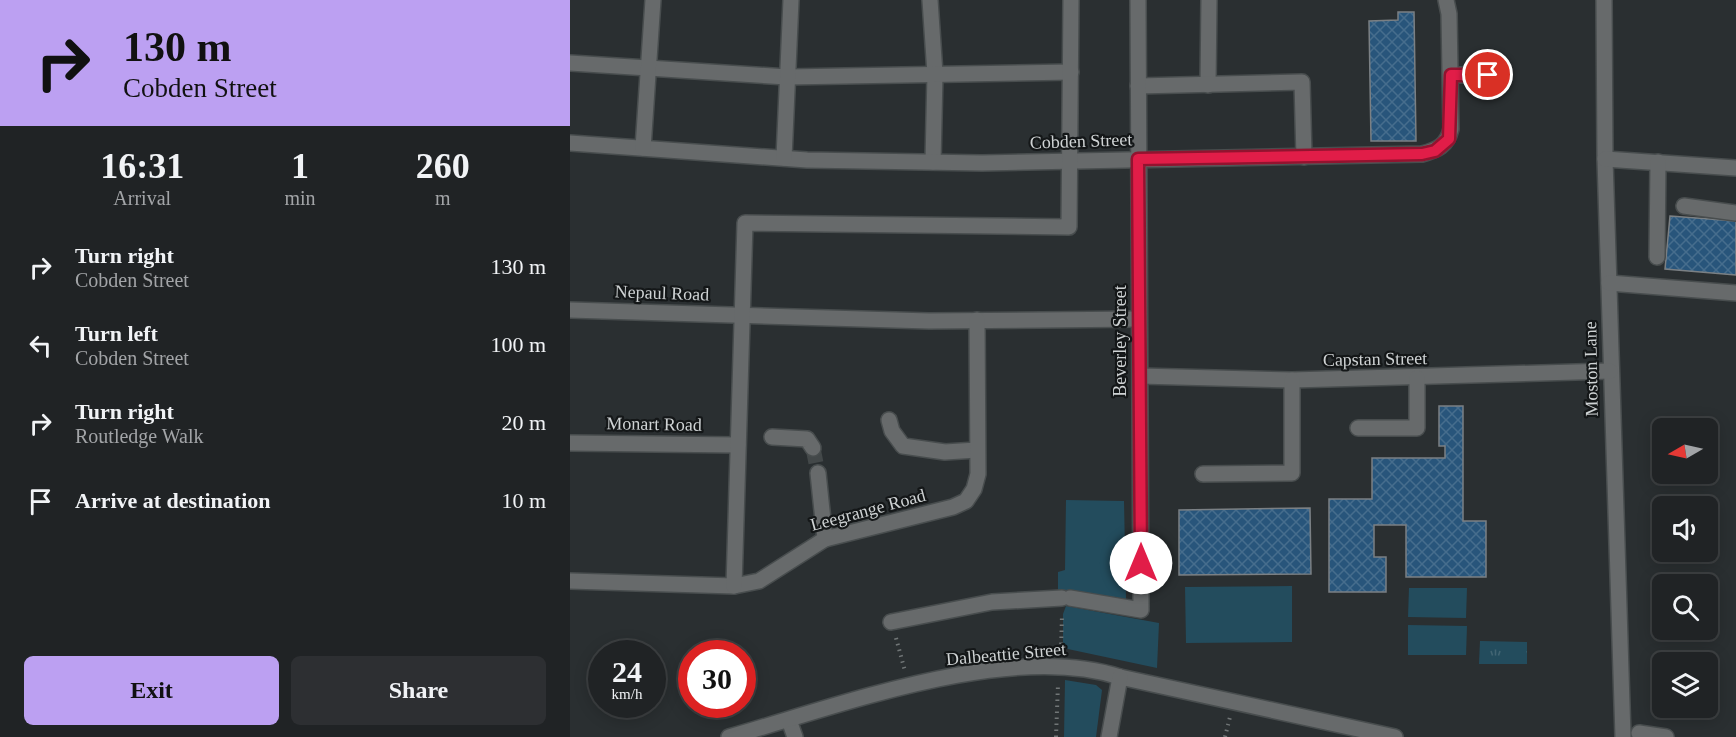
<!DOCTYPE html>
<html lang="en">
<head>
<meta charset="utf-8">
<style>
  :root { --surface:#202325; --page:#2d2f32; --text:#f1f3f6; --muted:#a2a4a7; --line:#3d4042; --accent:#bca0f2 }
  body { margin:0; font-family:Georgia,serif; background:var(--page); color:var(--text); height:100vh; display:flex; flex-direction:column; font-size:22px; white-space:nowrap }
  * { box-sizing:border-box; margin:0 }
  p { font-size:20px; color:var(--muted) }
  .icon { flex:none; width:33px; height:33px; fill:none; stroke:currentColor; stroke-width:2; stroke-linecap:round; stroke-linejoin:round }
  .map { position:relative; flex:1; overflow:hidden }
  .sheet { display:flex; flex-direction:column; background:var(--surface); width:570px }
  .sheet>* { flex:none }
  .banner { background:#bca0f2; color:#111; overflow:hidden }
  .needle { width:39px; rotate:261deg }
  .fabs { position:absolute; left:1082px; top:418px; display:grid; gap:12px }
  .fabs a { display:grid; place-items:center; width:66px; height:66px; border-radius:9px; background:var(--surface); box-shadow:0 3px 15px #0003,0 0 0 2px var(--line); font-size:30px }
  .speed { position:absolute; left:18px; top:640px; display:flex; gap:12px; font-size:30px; font-weight:700; text-align:center }
  .speed>* { display:grid; place-content:center; width:78px; height:78px; border-radius:50%; background:var(--surface); box-shadow:0 3px 15px #0003,0 0 0 2px var(--line); line-height:1 }
  .speed small { font-size:15px; font-weight:400 }
  .speed .limit { border:9px solid #d22; background:#fff; color:#111 }
  .pin { position:absolute; display:grid; place-items:center; width:51px; height:51px; color:#fff; margin:-26px; border:3px solid #fff; border-radius:50%; box-shadow:0 2px 6px #0007 }
  .me { position:absolute; width:66px; margin:-33px; rotate:0deg; stroke-linejoin:round; filter:drop-shadow(0 0 4px #0008) }
  .turn { display:flex; align-items:center; gap:21px; height:126px; padding:0 24px; font-size:27px }
  .turn .icon { width:78px; height:78px; stroke-width:2.5 }
  .turn b { display:block; font-size:42px; line-height:51px }
  .eta { display:flex; justify-content:space-evenly; align-items:center; height:102px; text-align:center }
  .eta b { font-size:36px; font-weight:700; line-height:42px }
  .cta { display:flex; gap:12px; margin-top:auto; padding:12px 24px }
  .cta a { flex:1; height:69px; border-radius:9px; background:var(--accent); color:#111; font-size:24px; font-weight:700; line-height:69px; text-align:center }
  .cta a+a { background:var(--page); color:var(--text) }
  ul { padding:0; list-style:none }
  li { display:flex; align-items:center; gap:18px; height:78px; padding:0 24px }
  li div { flex:1 }
  li b { display:block; font-size:22px }
  li em { font-style:normal }
  main { display:flex; flex:1; min-height:0 }
  .map>svg:first-child { display:block }
  .green { fill:#234c5d }
  .park { fill:url(#park-tufts) }
  .building { fill:url(#building-cross-hatch); stroke:#7b8084; stroke-width:1.5 }
  .lines { fill:none; stroke-linecap:round; stroke-linejoin:round }
  .minor-tunnel { stroke:#434849; stroke-width:15; stroke-dasharray:15 8; stroke-linecap:butt }
  .minor-casing { stroke:#484d4e; stroke-width:18 }
  .path { stroke:#717677; stroke-width:4; stroke-dasharray:1.5 4.5; stroke-linecap:butt }
  .minor { stroke:#676a6b; stroke-width:15 }
  .route-casing { stroke:#92132f; stroke-width:15 }
  .route { stroke:#e11d48; stroke-width:10 }
  .labels { text-anchor:middle; dominant-baseline:central; stroke-width:4.5; stroke-linejoin:round; paint-order:stroke }
  .street-label { font-size:18px; fill:#cfd3d4; stroke:#141718 }
</style>
</head>
<body>
<main>
<section class="sheet">
<div class="banner">
<div class="turn"><svg class="icon" aria-label="right" viewBox="0 0 24 24"><path d="M7 20v-9h11M14 6l5 5-5 5"/></svg><div><b>130 m</b>Cobden Street</div></div>
</div>
<div class="eta">
<div><b>16:31</b><p>Arrival</p></div>
<div><b>1</b><p>min</p></div>
<div><b>260</b><p>m</p></div>
</div>
<ul>
<li><svg class="icon" aria-label="right" viewBox="0 0 24 24"><path d="M7 20v-9h11M14 6l5 5-5 5"/></svg><div><b>Turn right</b><p>Cobden Street</p></div><em>130 m</em></li>
<li><svg class="icon" aria-label="left" viewBox="0 0 24 24"><path d="M17 20v-9H6M10 6l-5 5 5 5"/></svg><div><b>Turn left</b><p>Cobden Street</p></div><em>100 m</em></li>
<li><svg class="icon" aria-label="right" viewBox="0 0 24 24"><path d="M7 20v-9h11M14 6l5 5-5 5"/></svg><div><b>Turn right</b><p>Routledge Walk</p></div><em>20 m</em></li>
<li><svg class="icon" aria-label="arrive" viewBox="0 0 24 24"><path d="M6 21V4h12l-3 4 3 4H6"/></svg><div><b>Arrive at destination</b></div><em>10 m</em></li>
</ul>
<div class="cta"><a>Exit</a><a>Share</a></div>
</section>
<div class="map">
<svg width="1166" height="737" viewBox="0 0 1166 737">
  <defs>
    <pattern id="park-tufts" width="24" height="20" patternUnits="userSpaceOnUse" patternTransform="scale(1.5)"><rect width="24" height="20" fill="#234c5d"/><path d="M3 7l-1-3M5 7V3M7 7l1-3M15 17l-1-3M17 17v-4M19 17l1-3" fill="none" stroke="#426573"/></pattern>
    <pattern id="building-cross-hatch" width="8" height="8" patternUnits="userSpaceOnUse" patternTransform="scale(1.5)"><rect width="8" height="8" fill="#28557b"/><path d="M0 0l8 8M0 8l8-8" fill="none" stroke="#466d8d"/></pattern>
  </defs>
  <rect width="100%" height="100%" fill="#2a2f31"/>
  <g class="green">
    <polygon points="496,500 554,501 556,599 488,592 488,572 495,570"/>
    <polygon points="722,586 722,642 616,643 615,587"/>
    <polygon points="839,588 897,588 896,618 838,617"/>
    <polygon points="496,606 589,623 587,668 493,648 493,614"/>
    <polygon points="838,625 897,626 896,655 838,655"/>
    <polygon points="495,680 526,685 532,690 526,737 494,737"/>
  </g>
  <polygon class="park" points="910,641 957,642 957,664 909,664"/>
  <g class="building">
    <polygon points="828,12 844,12 846,141 801,141 799,21 828,20"/>
    <polygon points="1100,216 1166,221 1166,275 1095,269"/>
    <polygon points="869,406 893,406 893,521 916,521 916,577 836,577 836,525 804,525 804,557 816,557 816,592 759,592 759,499 802,499 802,458 875,458 875,446 869,446"/>
    <polygon points="740,508 741,574 609,575 609,510"/>
  </g>
  <g class="lines">
    <polyline class="minor-tunnel" points="243,448 248,473"/>
    <g class="minor-casing">
      <g id="minor">
        <polyline points="360,0 365,74 363,162"/>
        <polyline points="1034,0 1035,159 1053,737"/>
        <polyline points="0,63 217,77 501,72"/>
        <polyline points="881,75 918,75"/>
        <polyline points="638,85 639,0"/>
        <polyline points="568,86 732,82 734,157"/>
        <path d="M 0,143 L 237,160 L 412,163 L 852,154 C 867,150 877,146 881,129 L 879,14 L 876,0"/>
        <polyline points="73,148 83,0"/>
        <polyline points="214,158 221,0"/>
        <polyline points="1035,159 1166,168"/>
        <polyline points="1114,206 1166,213"/>
        <polyline points="1087,257 1088,162"/>
        <polyline points="1039,283 1166,293"/>
        <polyline points="0,310 359,321 569,319"/>
        <polyline points="570,376 722,380 1040,371"/>
        <polyline points="319,420 322,431 333,446 375,452 407,450"/>
        <polyline points="788,428 847,428 847,378"/>
        <polyline points="202,437 237,439 243,448"/>
        <polyline points="0,443 168,445"/>
        <polyline points="248,473 255,539"/>
        <polyline points="633,474 722,473 722,380"/>
        <polyline points="0,581 164,586 189,581 255,539 383,507 396,501 404,489 408,474 407,320"/>
        <polyline points="164,586 175,223 499,227 501,0"/>
        <polyline points="500,598 571,610 568,0"/>
        <polyline points="321,622 422,602 492,598"/>
        <polyline points="219,720 225,737"/>
        <polyline points="1069,733 1096,737"/>
        <path d="M 159,737 C 269,706 439,641 550,677 L 825,737"/>
        <polyline points="539,737 550,677"/>
      </g>
    </g>
    <g class="path">
      <polyline points="326,638 335,671"/>
      <polyline points="491,650 492,615"/>
      <polyline points="486,737 488,684"/>
      <polyline points="655,737 660,717"/>
    </g>
    <use href="#minor" class="minor"/>
  </g>
  <g class="lines">
    <g class="route-casing">
      <polyline id="route" points="571,563 568,159 852,154 865,151 879,139 881,75 918,75"/>
    </g>
    <use href="#route" class="route"/>
  </g>
  <g class="labels">
    <g class="street-label">
      <text transform="translate(511 141) rotate(-2)">Cobden Street</text>
      <text transform="translate(92 293) rotate(2)">Nepaul Road</text>
      <text transform="translate(550 341) rotate(-90)">Beverley Street</text>
      <text transform="translate(805 359) rotate(-1)">Capstan Street</text>
      <text transform="translate(1021 369) rotate(-91)">Moston Lane</text>
      <text transform="translate(84 424) rotate(1)">Monart Road</text>
      <text transform="translate(298 510) rotate(-15)">Leegrange Road</text>
      <text transform="translate(436 654) rotate(-5)">Dalbeattie Street</text>
    </g>
  </g>
</svg>
<div class="fabs">
<a><svg class="needle" viewBox="-14 -14 28 28"><path d="M0-13l5 13h-10z" fill="#e53935"/><path d="M0 13l5-13h-10z" fill="#a2a4a7"/></svg></a>
<a><svg class="icon" aria-label="sound" viewBox="0 0 24 24"><path d="M4 9h4l5-4v14l-5-4H4zM17 9q2 3 0 6"/></svg></a>
<a><svg class="icon" aria-label="search" viewBox="0 0 24 24"><circle cx="10" cy="10" r="6"/><path d="M15 15l6 6"/></svg></a>
<a><svg class="icon" aria-label="layers" viewBox="0 0 24 24"><path d="M12 4l9 5-9 5-9-5zM3 14l9 5 9-5"/></svg></a>
</div>
<div class="speed"><div>24<small>km/h</small></div><div class="limit">30</div></div>
<div class="pin" style="left:918px;top:75px;background:#d93025"><svg class="icon" aria-label="arrive" viewBox="0 0 24 24"><path d="M6 21V4h12l-3 4 3 4H6"/></svg></div>
<svg class="me" style="left:571px;top:563px" viewBox="-20 -20 40 40"><circle r="19" fill="#fff"/><path d="M0-13L10 11 0 6-10 11z" fill="#e11d48"/></svg>
</div>
</main>
</body>
</html>
